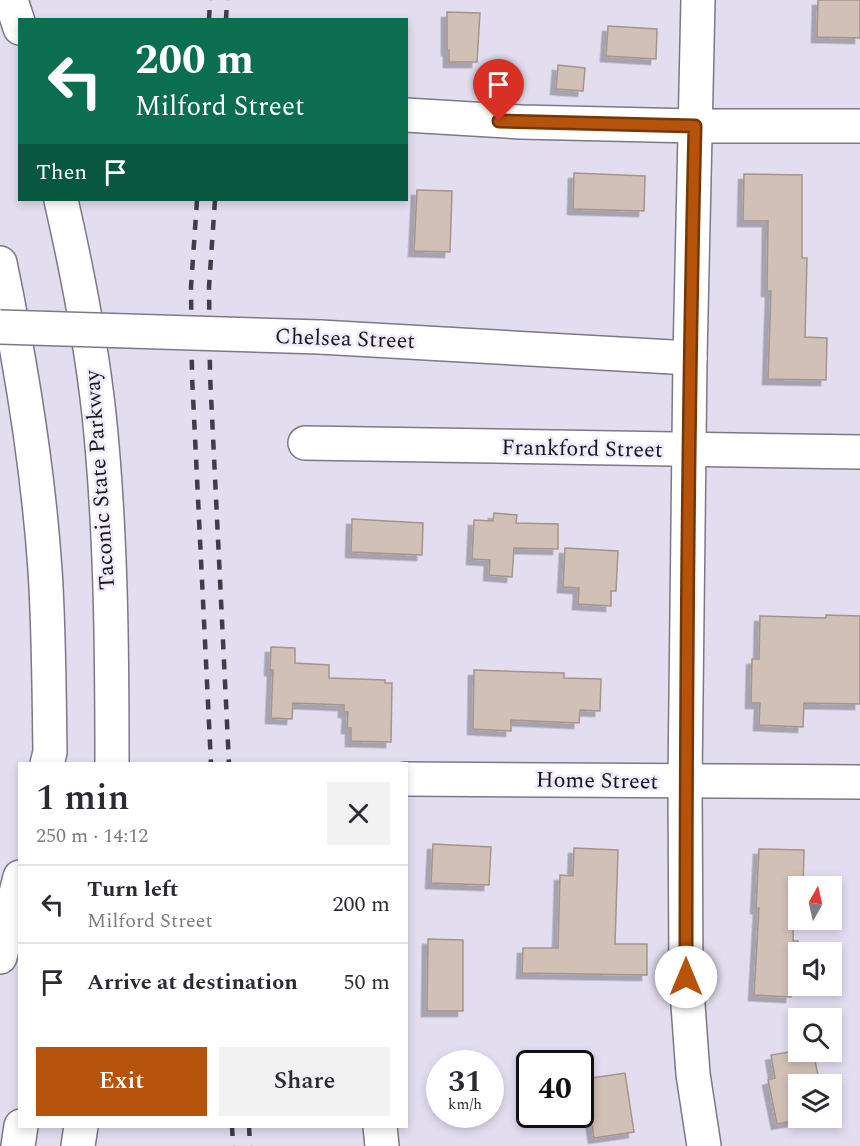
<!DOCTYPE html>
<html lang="en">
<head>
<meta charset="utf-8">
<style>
  :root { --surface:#fff; --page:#f2f2f3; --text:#2b2b33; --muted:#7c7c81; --line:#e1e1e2; --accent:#b45309 }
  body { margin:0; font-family:Spectral,serif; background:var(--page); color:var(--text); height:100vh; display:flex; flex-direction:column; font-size:22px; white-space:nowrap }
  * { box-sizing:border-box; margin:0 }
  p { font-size:20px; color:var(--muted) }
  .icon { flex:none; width:33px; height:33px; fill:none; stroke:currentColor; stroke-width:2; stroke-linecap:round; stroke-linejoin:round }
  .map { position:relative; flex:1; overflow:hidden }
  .panel { position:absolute; left:18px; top:762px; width:390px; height:366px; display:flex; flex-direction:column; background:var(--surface); border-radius:0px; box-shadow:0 3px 9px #0003 }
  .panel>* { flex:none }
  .top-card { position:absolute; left:18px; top:18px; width:390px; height:183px; border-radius:0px; box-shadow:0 3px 9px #0003; background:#0b6e4f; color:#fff; overflow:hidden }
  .needle { width:39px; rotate:8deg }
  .fabs { position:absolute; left:788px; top:876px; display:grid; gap:12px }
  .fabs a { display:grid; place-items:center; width:54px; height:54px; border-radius:0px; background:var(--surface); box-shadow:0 3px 9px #0003; font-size:30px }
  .speed { position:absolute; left:426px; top:1050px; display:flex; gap:12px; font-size:30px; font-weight:700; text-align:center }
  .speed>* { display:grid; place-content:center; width:78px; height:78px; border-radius:50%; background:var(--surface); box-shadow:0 3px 9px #0003; line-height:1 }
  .speed small { font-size:15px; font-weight:400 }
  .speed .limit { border:3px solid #111; border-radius:9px; background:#fff; color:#111 }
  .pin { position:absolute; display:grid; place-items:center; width:51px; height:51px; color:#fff; margin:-62px -26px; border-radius:50% 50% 50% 0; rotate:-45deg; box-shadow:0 0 6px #0007 }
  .pin .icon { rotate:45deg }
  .me { position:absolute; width:66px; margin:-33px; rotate:0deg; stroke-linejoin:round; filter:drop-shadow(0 0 4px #0008) }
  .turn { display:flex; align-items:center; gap:21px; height:126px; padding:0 18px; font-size:27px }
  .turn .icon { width:78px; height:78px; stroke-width:2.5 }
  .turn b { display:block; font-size:42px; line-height:51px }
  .then { display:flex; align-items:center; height:57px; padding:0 18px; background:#0003; gap:12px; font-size:22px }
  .round { display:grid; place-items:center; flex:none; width:63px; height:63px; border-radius:0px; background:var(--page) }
  .overview { display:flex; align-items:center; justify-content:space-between; height:102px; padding:0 18px }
  h1 { font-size:36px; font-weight:600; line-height:45px }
  .cta { display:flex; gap:12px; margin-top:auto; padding:12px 18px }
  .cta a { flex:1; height:69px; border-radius:0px; background:var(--accent); color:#fff; font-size:24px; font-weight:600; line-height:69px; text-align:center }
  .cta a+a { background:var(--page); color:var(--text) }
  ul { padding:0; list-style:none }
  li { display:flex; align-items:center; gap:18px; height:78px; padding:0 18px; border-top:2px solid var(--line) }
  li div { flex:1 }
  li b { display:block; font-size:22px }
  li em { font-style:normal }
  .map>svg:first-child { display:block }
  .building { fill:#d1c0b6; stroke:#a5948b; stroke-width:1.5; filter:url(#shadow) }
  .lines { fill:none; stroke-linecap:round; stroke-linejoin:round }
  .minor-casing { stroke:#7c7887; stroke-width:36 }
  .highway-casing { stroke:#7c7887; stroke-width:36 }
  .minor { stroke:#fff; stroke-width:33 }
  .highway { stroke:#fff; stroke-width:33 }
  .rail { stroke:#403d46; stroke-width:4.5; stroke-dasharray:10 10; stroke-linecap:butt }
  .minor-bridge-casing { stroke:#7c7887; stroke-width:36; stroke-linecap:butt }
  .minor-bridge { stroke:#fff; stroke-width:33 }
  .route-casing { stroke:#753606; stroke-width:15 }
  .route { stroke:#b45309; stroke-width:10 }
  .labels { text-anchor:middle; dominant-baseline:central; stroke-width:5; stroke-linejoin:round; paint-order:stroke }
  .street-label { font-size:22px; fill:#18161c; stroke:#efebfd }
</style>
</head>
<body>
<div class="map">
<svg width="860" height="1146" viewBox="0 0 860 1146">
  <defs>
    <filter id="shadow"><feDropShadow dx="-5.5" dy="5.5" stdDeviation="0" flood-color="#0004"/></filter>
  </defs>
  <rect width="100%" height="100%" fill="#e2def0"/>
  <g class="building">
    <polygon points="818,0 860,0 860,38 817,37"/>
    <polygon points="447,12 480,13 477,62 449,62 449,50 447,50"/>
    <polygon points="608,26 657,29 656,59 606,56"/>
    <polygon points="558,65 585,68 583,91 556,89"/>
    <polygon points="574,173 645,176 644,211 573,209"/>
    <polygon points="744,174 802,175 802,258 807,258 805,337 827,338 826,380 768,379 771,291 767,291 768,221 743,221"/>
    <polygon points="417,190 452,191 450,252 414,251"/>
    <polygon points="494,513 517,515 516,523 558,524 558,549 514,548 512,577 489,575 490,560 472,559 474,520 493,521"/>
    <polygon points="352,519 423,523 422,555 351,552"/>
    <polygon points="565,548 618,551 616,591 611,591 611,606 578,604 579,588 563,587"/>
    <polygon points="826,615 860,616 860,704 804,703 803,727 759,725 760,703 751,703 752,659 759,659 760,616 826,618"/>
    <polygon points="271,647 295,648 295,663 329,665 329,678 385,680 385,683 392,683 391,742 351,741 351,728 347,728 348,712 344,712 344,705 293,703 292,719 271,718 273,670 270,670"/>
    <polygon points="474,670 564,673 564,678 601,679 600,711 580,710 579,723 511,720 511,731 473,729"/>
    <polygon points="433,844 491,847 489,885 431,883"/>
    <polygon points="574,848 618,850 615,944 647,944 647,975 522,973 523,948 558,948 560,875 573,876"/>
    <polygon points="759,849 804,850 803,886 798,886 798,893 794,893 793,941 798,941 798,978 792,978 791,997 754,995 759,908 756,908"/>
    <polygon points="428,939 463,940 463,1011 427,1011"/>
    <polygon points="789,1052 813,1052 820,1084 798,1084 798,1118 810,1118 777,1124 768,1080 775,1078 771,1055"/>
    <polygon points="625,1073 634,1132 594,1138 585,1079"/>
  </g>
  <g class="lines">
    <g class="minor-casing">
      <g id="minor">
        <polyline points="698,0 690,358 685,782 686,977 693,1074 704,1146"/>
        <polyline points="406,115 521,122 695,126 860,126"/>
        <polyline points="320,337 690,358"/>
        <polyline points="305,443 860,452"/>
        <polyline points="406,779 860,782"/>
        <polyline points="380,1126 382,1146"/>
      </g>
    </g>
    <g class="highway-casing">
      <g id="highway">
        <polyline points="11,0 20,28"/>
        <path d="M 61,200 C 77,270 91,342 99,414 C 111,529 112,648 112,764"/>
        <path d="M 0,263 C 21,364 38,467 45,570 C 49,630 49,691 50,752 L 47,764"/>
        <polyline points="0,957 20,877"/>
        <polyline points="18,1146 21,1126"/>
        <polyline points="78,1146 81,1126"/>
      </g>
    </g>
    <use href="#minor" class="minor"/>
    <use href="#highway" class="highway"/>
    <g class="rail">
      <polyline points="209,20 210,0"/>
      <polyline points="226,20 227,0"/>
      <polyline points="197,200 191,287 192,376 211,764"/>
      <polyline points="215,200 209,287 210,375 229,764"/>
      <polyline points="232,1126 233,1146"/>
      <polyline points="249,1126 250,1146"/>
    </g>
    <g class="minor-bridge-casing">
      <polyline id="minor-bridge" points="0,327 320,337"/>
    </g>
    <use href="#minor-bridge" class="minor-bridge"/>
  </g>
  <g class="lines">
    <g class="route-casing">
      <path id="route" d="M 499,121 L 695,126 C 688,410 686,693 686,977"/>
    </g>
    <use href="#route" class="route"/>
  </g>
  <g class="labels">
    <g class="street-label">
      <text transform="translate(345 339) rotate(2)">Chelsea Street</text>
      <text transform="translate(582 449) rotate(1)">Frankford Street</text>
      <text transform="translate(100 480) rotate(-94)">Taconic State Parkway</text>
      <text transform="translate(597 781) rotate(1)">Home Street</text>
    </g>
  </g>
</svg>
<div class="fabs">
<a><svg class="needle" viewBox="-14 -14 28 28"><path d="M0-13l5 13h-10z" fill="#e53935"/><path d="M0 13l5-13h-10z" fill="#7c7c81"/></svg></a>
<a><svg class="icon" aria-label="sound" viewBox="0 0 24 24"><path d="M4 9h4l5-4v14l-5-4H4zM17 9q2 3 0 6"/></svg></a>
<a><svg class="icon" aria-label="search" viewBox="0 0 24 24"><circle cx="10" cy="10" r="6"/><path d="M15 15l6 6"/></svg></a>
<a><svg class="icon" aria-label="layers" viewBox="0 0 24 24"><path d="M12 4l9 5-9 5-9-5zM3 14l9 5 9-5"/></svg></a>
</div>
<div class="speed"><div>31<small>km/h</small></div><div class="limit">40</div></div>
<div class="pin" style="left:499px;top:121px;background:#d93025"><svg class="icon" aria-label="arrive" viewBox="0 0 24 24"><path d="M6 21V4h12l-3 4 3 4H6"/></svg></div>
<svg class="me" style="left:686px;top:977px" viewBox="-20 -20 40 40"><circle r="19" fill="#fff"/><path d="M0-13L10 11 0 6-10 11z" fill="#b45309"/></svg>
<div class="top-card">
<div class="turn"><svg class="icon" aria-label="left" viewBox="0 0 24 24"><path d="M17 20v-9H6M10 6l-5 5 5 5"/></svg><div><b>200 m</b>Milford Street</div></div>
<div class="then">Then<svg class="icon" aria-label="arrive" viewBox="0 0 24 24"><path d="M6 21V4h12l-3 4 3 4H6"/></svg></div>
</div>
<section class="panel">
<div class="overview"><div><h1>1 min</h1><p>250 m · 14:12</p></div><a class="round"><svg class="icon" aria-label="close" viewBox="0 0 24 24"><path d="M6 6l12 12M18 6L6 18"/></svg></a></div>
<ul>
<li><svg class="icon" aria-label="left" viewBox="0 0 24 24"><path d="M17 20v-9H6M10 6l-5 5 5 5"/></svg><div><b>Turn left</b><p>Milford Street</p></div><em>200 m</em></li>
<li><svg class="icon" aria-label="arrive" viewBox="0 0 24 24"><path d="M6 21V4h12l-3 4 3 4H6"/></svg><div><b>Arrive at destination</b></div><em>50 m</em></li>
</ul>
<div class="cta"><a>Exit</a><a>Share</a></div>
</section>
</div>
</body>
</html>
